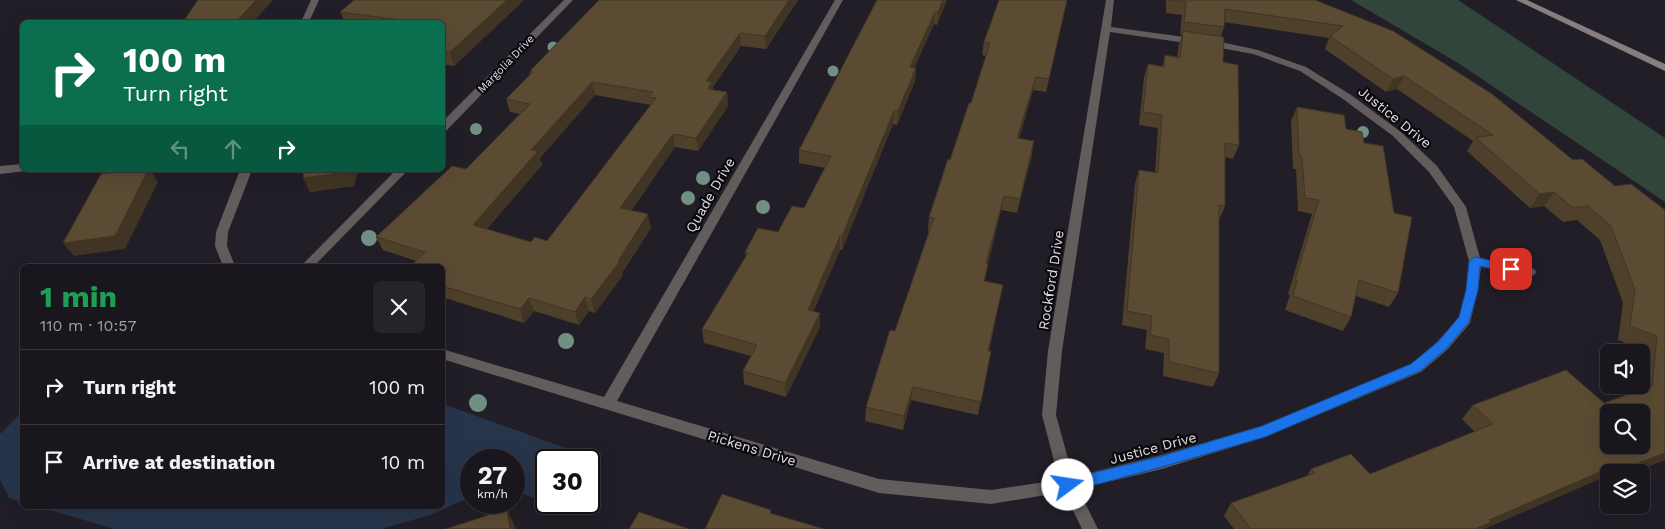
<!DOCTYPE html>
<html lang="en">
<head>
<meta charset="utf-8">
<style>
  :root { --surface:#1a161d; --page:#27232a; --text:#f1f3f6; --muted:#9f9fa4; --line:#38353b }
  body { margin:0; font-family:"Work Sans",sans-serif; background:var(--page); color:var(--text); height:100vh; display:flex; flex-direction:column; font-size:19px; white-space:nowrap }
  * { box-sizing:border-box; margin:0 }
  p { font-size:16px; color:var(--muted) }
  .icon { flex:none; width:28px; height:28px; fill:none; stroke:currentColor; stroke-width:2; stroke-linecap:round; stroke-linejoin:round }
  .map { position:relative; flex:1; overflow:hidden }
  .panel { position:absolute; left:20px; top:264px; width:425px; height:245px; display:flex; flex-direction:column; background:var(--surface); border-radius:8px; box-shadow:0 5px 20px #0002,0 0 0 1px var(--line) }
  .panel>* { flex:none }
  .guide { position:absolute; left:20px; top:20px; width:425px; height:152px; border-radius:8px; box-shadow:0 5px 20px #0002,0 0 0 1px var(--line); background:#0b6e4f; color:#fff; overflow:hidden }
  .tools { position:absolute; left:1600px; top:344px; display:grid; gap:10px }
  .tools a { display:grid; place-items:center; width:50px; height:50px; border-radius:8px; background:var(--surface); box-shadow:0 5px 20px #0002,0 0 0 1px var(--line); font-size:25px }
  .speed { position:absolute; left:460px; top:449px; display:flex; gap:10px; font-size:25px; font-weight:700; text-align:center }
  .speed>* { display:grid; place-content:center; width:65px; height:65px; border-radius:50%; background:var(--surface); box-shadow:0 5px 20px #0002,0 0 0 1px var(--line); line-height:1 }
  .speed small { font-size:12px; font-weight:400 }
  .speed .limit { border:2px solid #111; border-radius:8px; background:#fff; color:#111 }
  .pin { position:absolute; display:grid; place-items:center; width:42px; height:42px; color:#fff; margin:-21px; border-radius:10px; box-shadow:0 2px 8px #0006 }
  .me { position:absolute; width:55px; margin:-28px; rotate:76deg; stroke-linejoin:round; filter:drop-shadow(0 0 4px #0008) }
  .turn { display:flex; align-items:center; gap:18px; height:105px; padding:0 20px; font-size:22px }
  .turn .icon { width:65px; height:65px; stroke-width:2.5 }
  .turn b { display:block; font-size:35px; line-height:42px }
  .lanes { display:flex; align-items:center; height:48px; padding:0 20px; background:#0003; justify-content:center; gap:25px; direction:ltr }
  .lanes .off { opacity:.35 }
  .round { display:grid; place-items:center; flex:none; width:52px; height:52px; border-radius:8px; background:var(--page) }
  .head { display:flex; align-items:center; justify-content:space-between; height:85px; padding:0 20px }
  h1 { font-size:30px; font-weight:700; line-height:38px; color:#1e9e55 }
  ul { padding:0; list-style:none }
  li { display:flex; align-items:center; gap:15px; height:75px; padding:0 20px; border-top:1px solid var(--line) }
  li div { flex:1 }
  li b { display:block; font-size:19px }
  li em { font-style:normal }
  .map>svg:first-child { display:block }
  .green { fill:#32453b }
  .water { fill:#27354b }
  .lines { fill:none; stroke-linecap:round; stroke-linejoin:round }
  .street { fill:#625c5d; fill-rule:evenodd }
  .secondary { fill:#887e80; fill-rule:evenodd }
  .tree { fill:#718f82 }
  .wall { fill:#4f402c; fill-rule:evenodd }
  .shaded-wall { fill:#403424 }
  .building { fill:#5c4b33; stroke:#403424; fill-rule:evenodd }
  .route { fill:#1a73e8; stroke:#114b97 }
  .labels { text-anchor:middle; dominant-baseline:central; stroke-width:4.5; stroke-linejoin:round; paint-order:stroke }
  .far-street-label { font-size:11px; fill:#e0dde3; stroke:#0a090d }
  .street-label { font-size:14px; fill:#e0dde3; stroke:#0a090d }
</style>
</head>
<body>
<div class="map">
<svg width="1665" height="529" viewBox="0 0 1665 529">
  <rect width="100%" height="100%" fill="#221e27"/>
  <polygon class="green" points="1351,0 1458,0 1665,138 1665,202 1458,63"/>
  <g class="water">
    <polygon points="443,404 574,451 568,460 546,460 546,492 541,500 514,491 514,460 471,460 471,497 430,515 381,529 114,529 37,506 442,506"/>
    <polygon points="22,412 22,502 9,498 0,479 0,434"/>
  </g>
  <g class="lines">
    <g class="street">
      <polygon points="311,0 319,0 309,22 301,22"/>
      <polygon points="564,0 573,0 446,131 442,132 442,122"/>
      <path d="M 835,0 L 843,0 L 617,401 L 879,479 L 991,490 L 1059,480 L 1042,415 L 1048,351 L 1106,0 L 1114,0 L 1111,27 L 1221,42 L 1258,50 L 1306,67 L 1351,95 L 1401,132 L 1437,166 L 1466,207 L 1480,258 L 1530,268 L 1534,269 L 1536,272 L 1534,275 L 1530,276 L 1481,267 L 1478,290 L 1470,323 L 1448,349 L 1421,372 L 1265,437 L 1162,469 L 1078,489 L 1098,529 L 1082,529 L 1064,492 L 991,504 L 879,493 L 442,359 L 442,349 L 604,397 ZM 1110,32 L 1221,48 L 1253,54 L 1300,71 L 1343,99 L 1393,136 L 1429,172 L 1454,207 L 1469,261 L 1466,290 L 1459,317 L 1438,341 L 1411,364 L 1262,426 L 1162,455 L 1073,477 L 1056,415 L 1062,351 Z"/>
      <polygon points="22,164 22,170 26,171 0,174 0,166"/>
      <polygon points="240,170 252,170 228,232 227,246 235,266 223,266 215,246 216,232"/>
      <polygon points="396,170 408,170 314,266 301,266"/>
    </g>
    <polygon class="secondary" points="1516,0 1527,0 1665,64 1665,71"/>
  </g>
  <g class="tree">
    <circle cx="553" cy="47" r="5.5"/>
    <circle cx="833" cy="71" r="5.5"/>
    <circle cx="476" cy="129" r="6"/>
    <circle cx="1363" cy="132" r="6"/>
    <circle cx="703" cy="178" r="7"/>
    <circle cx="688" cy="198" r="7"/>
    <circle cx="763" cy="207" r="7"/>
    <circle cx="369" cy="238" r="8"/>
    <circle cx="566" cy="341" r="8"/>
    <circle cx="478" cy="403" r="9"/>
  </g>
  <g class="wall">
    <polygon points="524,0 454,66 442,64 442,22 345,22 340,12"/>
    <path d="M 798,0 L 766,49 L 741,46 L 713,87 L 713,90 L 727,92 L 728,106 L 698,151 L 675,147 L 631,211 L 651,228 L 622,273 L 623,275 L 595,313 L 589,311 L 579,325 L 534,311 L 524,323 L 442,297 L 442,266 L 416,261 L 383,250 L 376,237 L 466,169 L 520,114 L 510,112 L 506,99 L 530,74 L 530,71 ZM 595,95 L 651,105 L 547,241 L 531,242 L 487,229 L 542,165 L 540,158 Z"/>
    <polygon points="947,0 937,25 934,24 914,67 916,68 915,81 897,125 893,124 842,250 840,250 813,312 820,313 820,327 786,397 744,384 743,371 751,356 704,343 702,329 746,258 745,252 778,232 804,208 825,168 799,163 799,150"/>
    <polygon points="1067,0 1046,92 1033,90 1019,139 1032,155 1017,213 1001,210 988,264 985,281 1003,285 989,351 991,351 978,415 911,400 903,430 865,421 866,407 895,331 929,231 928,231 929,217 971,103 986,56 982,55 984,42"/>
    <polygon points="1166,0 1315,0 1615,186 1665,210 1665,460 1634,472 1609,472 1609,482 1604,477 1484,529 1234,529 1224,516 1231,503 1307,476 1311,469 1370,474 1475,432 1462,419 1473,405 1604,403 1639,390 1640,385 1641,385 1641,371 1644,350 1618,340 1623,303 1600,240 1577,220 1563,222 1544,206 1530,208 1467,151 1473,141 1397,89 1386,92 1325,49 1329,38 1224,22 1224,27 1221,36 1223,62 1239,145 1233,159 1225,157 1225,206 1219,220 1219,373 1213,387 1163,376 1164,353 1145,349 1147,330 1122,325 1135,183 1139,170 1155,173 1158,128 1139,125 1144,77 1148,64 1162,67 1165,55 1177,57 1179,44 1182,35 1180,34 1182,15 1166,13"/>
    <polygon points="1297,107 1346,129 1364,143 1398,293 1389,307 1356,296 1351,317 1343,331 1285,310 1290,295 1288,294 1312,214 1298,211 1296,169 1293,169 1291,121"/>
    <polygon points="301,170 375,170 374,171 357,173 354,186 310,192"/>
  </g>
  <g class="shaded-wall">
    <polygon points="256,0 273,0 253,22 236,22"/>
    <polygon points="507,0 524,0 454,66 450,52"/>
    <polygon points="789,0 798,0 766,49 765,36"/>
    <polygon points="943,0 947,0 937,25 938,12"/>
    <polygon points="935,12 934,24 909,80 910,67"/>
    <polygon points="740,33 741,46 713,87 714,96 709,102 706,81"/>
    <polygon points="916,68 915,81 897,125 898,111"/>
    <polygon points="1404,76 1397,89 1386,92 1393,79"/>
    <polygon points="1036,77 1033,90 1015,152 1017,138"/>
    <polygon points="592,82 595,95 540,158 542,165 478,239 473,225 531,150"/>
    <polygon points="727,92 728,106 698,151 696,138"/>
    <polygon points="894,111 893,124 842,250 842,236"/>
    <polygon points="673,134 675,147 623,222 620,208"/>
    <polygon points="1034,141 1032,155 1017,213 1020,199"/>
    <polygon points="148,170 150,170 158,182 125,249 74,256 63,243"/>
    <polygon points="348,170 375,170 374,171 357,173 354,186 310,192 303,178"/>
    <polygon points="1554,192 1544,206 1530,208 1540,194"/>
    <polygon points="1004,196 1001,210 984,277 986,263"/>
    <polygon points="648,214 651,228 622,273 623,275 595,313 591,299 618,261"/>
    <polygon points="840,236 840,250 808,324 808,310"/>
    <polygon points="585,297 589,311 579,325 575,312"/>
    <polygon points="529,298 534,311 524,323 520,309"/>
    <polygon points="820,313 820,327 786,397 785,383"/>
    <polygon points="913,387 911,400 903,430 904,416"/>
    <polygon points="1665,453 1665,460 1634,472 1620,472 1623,469"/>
    <polygon points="1618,464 1604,477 1484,529 1475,529 1489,520"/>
    <polygon points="507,509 516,529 510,529"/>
  </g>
  <g class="building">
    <polygon points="198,0 256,0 236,22 183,22"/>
    <polygon points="354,0 507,0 450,52 442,51 442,22 417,22 340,12"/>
    <path d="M 599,0 L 789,0 L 765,36 L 740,33 L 706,81 L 712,82 L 708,89 L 727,92 L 696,138 L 673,134 L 620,208 L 648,214 L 618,261 L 620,261 L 591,299 L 585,297 L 575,312 L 529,298 L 520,309 L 442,286 L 442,266 L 411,266 L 425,252 L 376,237 L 452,166 L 466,169 L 530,104 L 506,99 L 533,72 L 530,71 ZM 592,82 L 653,92 L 649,97 L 656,98 L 547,241 L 535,237 L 531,242 L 473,225 L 538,151 L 531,150 Z"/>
    <polygon points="877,0 943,0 938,12 935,12 910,67 916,68 898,111 894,111 842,236 840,236 808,310 820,313 785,383 743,371 757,345 702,329 748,253 745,252 758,228 778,232 792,206 804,208 831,156 799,150"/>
    <polygon points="999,0 1067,0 1049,79 1036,77 1017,138 1034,141 1020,199 1004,196 986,263 988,264 984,281 1003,285 988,351 991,351 981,402 913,387 904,416 866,407 890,330 895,331 934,218 929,217 948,159 950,160 969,103 971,103 990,43 984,42"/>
    <path d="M 1169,0 L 1315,0 L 1393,31 L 1492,94 L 1573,160 L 1582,159 L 1615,186 L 1631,184 L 1665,210 L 1665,453 L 1623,469 L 1618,464 L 1489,520 L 1491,522 L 1475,529 L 1251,529 L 1231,503 L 1315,473 L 1311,469 L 1351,454 L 1370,474 L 1493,424 L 1473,405 L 1566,370 L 1604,403 L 1652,386 L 1657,336 L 1630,326 L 1635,290 L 1611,226 L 1588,206 L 1573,208 L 1554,192 L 1540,194 L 1476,138 L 1493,135 L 1404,76 L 1393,79 L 1330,36 L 1343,26 L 1225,9 L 1224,27 L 1184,22 L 1186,2 ZM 1609,412 L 1641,412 L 1641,445 L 1609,445 Z"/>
    <polygon points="1183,31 1224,37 1223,62 1238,65 1239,145 1225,143 1225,206 1219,205 1219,373 1169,362 1169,339 1150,335 1152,316 1127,311 1139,170 1158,173 1162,115 1143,112 1148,64 1164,67 1165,55 1180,58"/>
    <polygon points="1297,107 1344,115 1346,129 1362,132 1364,143 1383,146 1394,213 1412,217 1398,293 1359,280 1351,317 1293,296 1297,281 1295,280 1319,200 1305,198 1302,156 1299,155"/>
    <polygon points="133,170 148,170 115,236 63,243 101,174"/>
    <polygon points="305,170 348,170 347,172 303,178"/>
    <polygon points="722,494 771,510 770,513 824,529 705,529"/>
    <polygon points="507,509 510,529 446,529"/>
    <polygon points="639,512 689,529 629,529"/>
  </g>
  <polygon class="route" points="1475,257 1511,265 1517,269 1511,273 1480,266 1478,290 1469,322 1447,348 1420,371 1265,437 1162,467 1068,492 1063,490 1061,485 1063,481 1068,479 1162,456 1262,426 1411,364 1438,342 1459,317 1466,290 1469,261"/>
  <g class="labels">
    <g class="far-street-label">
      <text transform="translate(506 64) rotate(-46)">Margolia Drive</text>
    </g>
    <g class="street-label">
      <text transform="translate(1395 117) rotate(39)">Justice Drive</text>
      <text transform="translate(710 195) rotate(-60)">Quade Drive</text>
      <text transform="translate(1051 280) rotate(-81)">Rockford Drive</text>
      <text transform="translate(752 448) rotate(17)">Pickens Drive</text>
      <text transform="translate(1153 448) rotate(-15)">Justice Drive</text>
    </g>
  </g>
</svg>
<div class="tools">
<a><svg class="icon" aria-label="sound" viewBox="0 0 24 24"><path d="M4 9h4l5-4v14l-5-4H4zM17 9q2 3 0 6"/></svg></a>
<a><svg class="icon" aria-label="search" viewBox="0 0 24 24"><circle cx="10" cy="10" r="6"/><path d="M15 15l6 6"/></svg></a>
<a><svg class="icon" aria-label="layers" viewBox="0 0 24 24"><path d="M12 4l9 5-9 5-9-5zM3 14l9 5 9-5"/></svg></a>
</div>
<div class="speed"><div>27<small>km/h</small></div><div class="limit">30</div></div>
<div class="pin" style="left:1511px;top:269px;background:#d93025"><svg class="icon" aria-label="arrive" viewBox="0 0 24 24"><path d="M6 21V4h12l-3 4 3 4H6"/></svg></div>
<svg class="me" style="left:1068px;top:485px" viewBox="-20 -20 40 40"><circle r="19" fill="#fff"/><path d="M0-13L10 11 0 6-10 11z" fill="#1a73e8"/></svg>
<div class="guide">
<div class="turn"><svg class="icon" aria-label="right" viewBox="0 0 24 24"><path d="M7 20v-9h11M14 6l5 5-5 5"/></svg><div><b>100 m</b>Turn right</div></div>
<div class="lanes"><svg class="icon off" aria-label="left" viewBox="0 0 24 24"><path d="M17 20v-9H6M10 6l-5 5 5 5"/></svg><svg class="icon off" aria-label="ahead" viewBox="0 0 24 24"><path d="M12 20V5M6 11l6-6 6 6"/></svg><svg class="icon" aria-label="right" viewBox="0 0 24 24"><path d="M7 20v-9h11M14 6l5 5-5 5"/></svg></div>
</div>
<section class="panel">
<div class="head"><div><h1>1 min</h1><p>110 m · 10:57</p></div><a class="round"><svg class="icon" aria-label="close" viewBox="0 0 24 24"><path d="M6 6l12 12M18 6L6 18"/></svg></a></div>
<ul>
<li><svg class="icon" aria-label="right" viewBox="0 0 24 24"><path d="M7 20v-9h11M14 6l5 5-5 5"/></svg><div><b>Turn right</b></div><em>100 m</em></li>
<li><svg class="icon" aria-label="arrive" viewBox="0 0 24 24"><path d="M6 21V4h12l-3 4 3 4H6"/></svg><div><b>Arrive at destination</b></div><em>10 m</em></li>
</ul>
</section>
</div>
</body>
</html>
